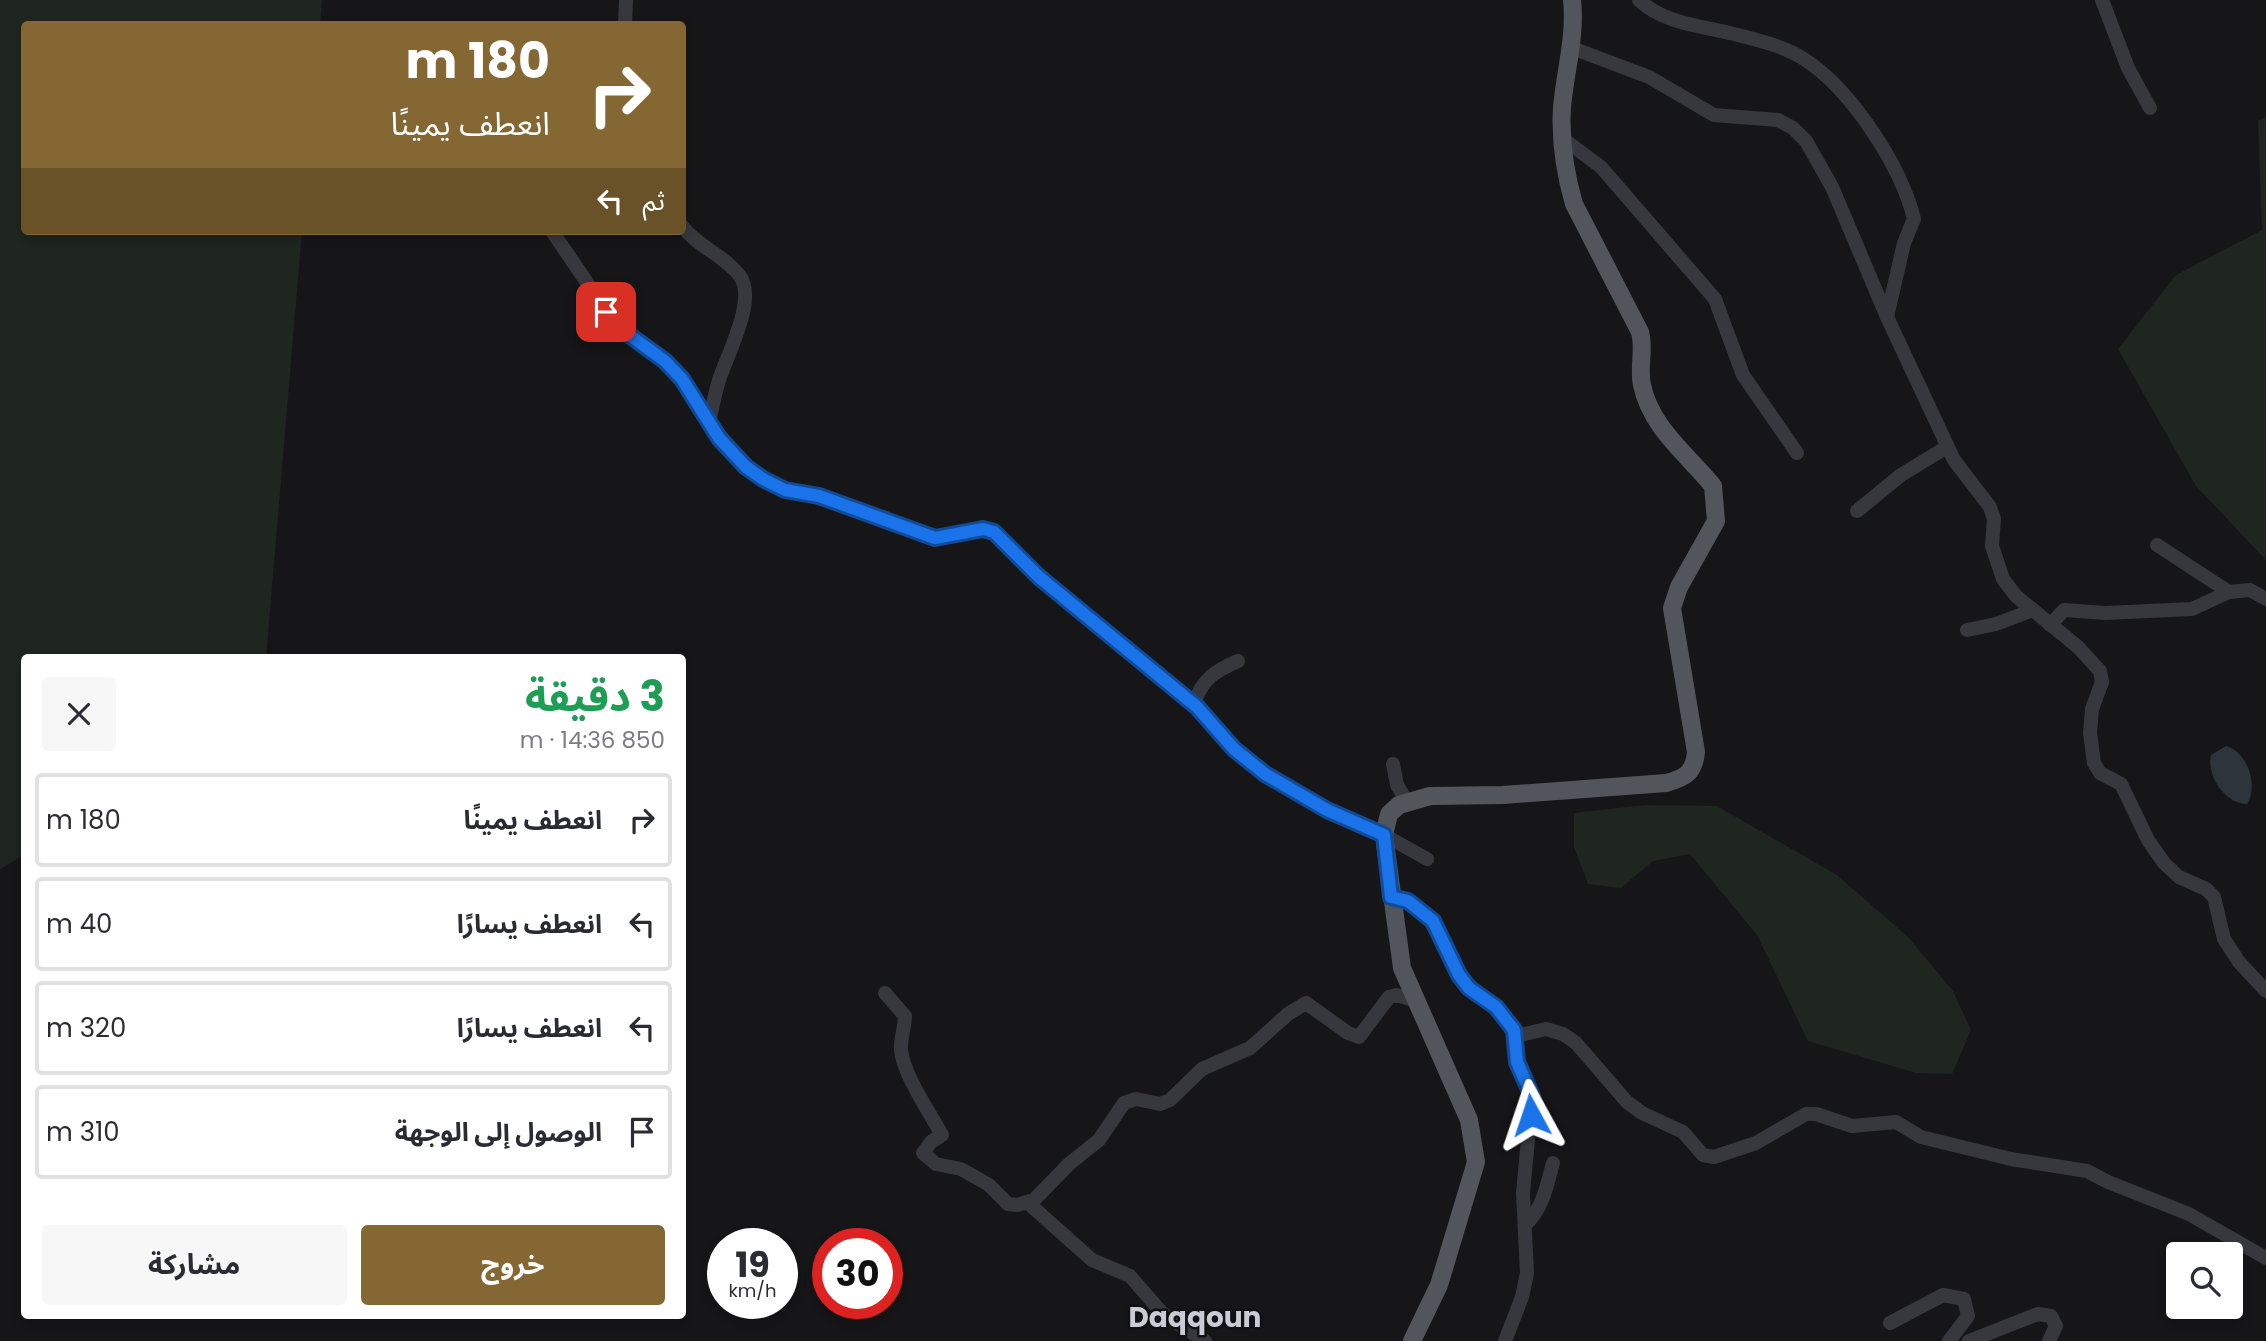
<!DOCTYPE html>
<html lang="ar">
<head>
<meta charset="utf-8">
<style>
  :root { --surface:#fff; --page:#f7f7f7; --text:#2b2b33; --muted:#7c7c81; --line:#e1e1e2; --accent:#856733 }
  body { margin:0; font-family:Poppins,"Noto Sans Arabic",sans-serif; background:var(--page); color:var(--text); direction:rtl; height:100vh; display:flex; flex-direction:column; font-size:26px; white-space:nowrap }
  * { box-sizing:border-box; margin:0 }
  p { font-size:23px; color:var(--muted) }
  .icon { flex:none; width:38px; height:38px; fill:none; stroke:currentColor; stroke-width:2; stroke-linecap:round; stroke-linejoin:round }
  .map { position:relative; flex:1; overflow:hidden; direction:ltr }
  .panel { position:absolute; left:21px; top:654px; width:665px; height:665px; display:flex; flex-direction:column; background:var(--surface); border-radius:7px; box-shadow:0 4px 10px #0003; direction:rtl }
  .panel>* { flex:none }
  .hud { position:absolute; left:21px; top:21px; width:665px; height:214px; border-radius:7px; box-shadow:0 4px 10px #0003; direction:rtl; background:#856733; color:#fff; overflow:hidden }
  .controls { position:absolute; left:2166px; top:1242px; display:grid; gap:14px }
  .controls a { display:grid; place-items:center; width:77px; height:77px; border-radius:7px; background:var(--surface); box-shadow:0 4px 10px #0003; font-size:35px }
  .speed { position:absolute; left:707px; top:1228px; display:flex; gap:14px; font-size:35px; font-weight:700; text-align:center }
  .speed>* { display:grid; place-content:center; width:91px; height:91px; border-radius:50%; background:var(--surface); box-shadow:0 4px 10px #0003; line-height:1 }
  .speed small { font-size:18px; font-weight:400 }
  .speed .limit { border:10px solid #d22; background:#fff; color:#111 }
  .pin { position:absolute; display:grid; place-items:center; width:60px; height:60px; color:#fff; margin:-30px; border-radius:14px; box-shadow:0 4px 10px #0006 }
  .me { position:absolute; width:77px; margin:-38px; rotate:355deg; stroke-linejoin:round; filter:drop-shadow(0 0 5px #0008) }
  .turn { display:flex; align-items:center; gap:24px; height:147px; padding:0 21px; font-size:32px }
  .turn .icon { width:91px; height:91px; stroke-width:2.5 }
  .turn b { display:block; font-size:49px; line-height:60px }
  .then { display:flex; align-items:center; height:66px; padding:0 21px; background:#0003; gap:14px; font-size:26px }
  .round { display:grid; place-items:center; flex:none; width:74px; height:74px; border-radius:7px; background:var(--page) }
  .headline { display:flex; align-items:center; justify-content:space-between; height:119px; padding:0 21px }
  h1 { font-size:42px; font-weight:700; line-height:52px; color:#1e9e55 }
  .button { display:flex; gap:14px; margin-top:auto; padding:14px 21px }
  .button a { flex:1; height:80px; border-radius:7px; background:var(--accent); color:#fff; font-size:28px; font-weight:700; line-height:80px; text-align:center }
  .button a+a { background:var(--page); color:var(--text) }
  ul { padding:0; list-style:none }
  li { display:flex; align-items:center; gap:21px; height:94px; margin:0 14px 10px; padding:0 7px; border:4px solid var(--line); border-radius:7px }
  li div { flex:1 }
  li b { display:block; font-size:26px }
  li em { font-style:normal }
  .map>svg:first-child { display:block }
  .green { fill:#1e261f }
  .water { fill:#2c353c }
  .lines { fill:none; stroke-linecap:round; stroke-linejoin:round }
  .minor { stroke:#37383d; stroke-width:14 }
  .major { stroke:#53555c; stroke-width:18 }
  .route-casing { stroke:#114b97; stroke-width:18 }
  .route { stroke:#1a73e8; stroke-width:12 }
  .labels { text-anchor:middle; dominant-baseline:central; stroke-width:5; stroke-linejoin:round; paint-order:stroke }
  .quarter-label { font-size:28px; font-weight:bold; fill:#c9ccd4; stroke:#111113 }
</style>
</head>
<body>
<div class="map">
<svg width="2266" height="1341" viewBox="0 0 2266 1341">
  <rect width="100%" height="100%" fill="#161618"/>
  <g class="green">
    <polygon points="0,0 322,0 320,24 24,24 24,231 302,231 266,658 24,658 24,855 0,869"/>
    <polygon points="2266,117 2266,560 2196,486 2118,349 2176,275 2262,230 2258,121"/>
    <polygon points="1645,805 1717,806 1837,875 1908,937 1953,991 1971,1030 1952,1074 1916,1073 1808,1041 1757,935 1690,854 1653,861 1621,888 1588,884 1574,847 1574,813"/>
  </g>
  <path class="water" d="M 2226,746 C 2247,751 2259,786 2247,804 C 2225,804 2206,775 2211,755 Z"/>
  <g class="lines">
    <g class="minor">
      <path d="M 1639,0 C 1666,25 1704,26 1738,35 C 1760,41 1784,46 1804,59 C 1851,89 1901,166 1914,219 L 1904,243 L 1887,317 L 1954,460 L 1990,507 L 1994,519 L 1992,546 L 2003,579 L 2016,596 L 2078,647 L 2100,671 L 2102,682 L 2092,709 L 2090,733 L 2094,763 L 2100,773 L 2121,784 L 2148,840 L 2164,863 L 2179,877 L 2206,889 L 2214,897 L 2224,939 L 2239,962 L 2266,991"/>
      <polyline points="2102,0 2128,68 2150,108"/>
      <polyline points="625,24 626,0"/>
      <polyline points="1572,48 1649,77 1714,115 1778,120 1793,128 1806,141 1832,187 1887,317"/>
      <polyline points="1562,138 1601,167 1715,299 1743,375 1797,453"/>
      <path d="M 682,226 C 698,247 725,256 740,276 C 757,300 727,355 719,380 C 715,394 712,408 709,422 L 746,467 L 785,490 L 819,496 L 935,538 L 983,529 L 994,532 L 1039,577 L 1197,707 L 1234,749 L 1265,773 L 1327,810 L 1384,835 L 1427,859"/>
      <polyline points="552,231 613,321 665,361 682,379 709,422"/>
      <polyline points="1857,511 1901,475 1947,447"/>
      <polyline points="2229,592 2250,590 2266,599"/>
      <polyline points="2050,625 2064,610 2105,613 2192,609 2229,592 2157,545"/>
      <polyline points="1967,630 1996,624 2033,610"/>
      <path d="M 1194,704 C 1202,679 1215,671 1238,661"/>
      <polyline points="1393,764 1397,785 1407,802"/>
      <polyline points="1391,897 1407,901 1433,921 1459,975 1507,1020 1516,1036 1517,1062 1532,1096 1523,1193 1527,1273 1522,1297 1505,1341"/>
      <path d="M 885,993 L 905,1016 C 905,1027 900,1039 901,1050 C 903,1074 930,1113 942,1135 L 931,1142 L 923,1153 L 936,1164 L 961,1169 L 989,1185 L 1008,1204 L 1017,1205 L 1034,1200 L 1069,1164 L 1099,1140 L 1124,1103 L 1136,1099 L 1160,1104 L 1170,1100 L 1202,1069 L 1250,1048 L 1288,1014 L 1306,1003 L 1348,1033 L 1359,1037 L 1389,997 L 1396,995 L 1414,1000"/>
      <polyline points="1516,1036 1546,1029 1563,1034 1576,1043 1627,1102 1642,1113 1683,1132 1703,1155 1714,1157 1756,1143 1806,1114 1816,1114 1852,1126 1896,1122 1921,1137 2011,1159 2087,1171 2108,1182 2189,1214 2266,1258"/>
      <polyline points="1027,1202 1092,1260 1130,1276 1163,1314 1205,1341"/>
      <path d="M 1525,1225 C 1543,1209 1547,1185 1553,1163"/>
      <polyline points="1890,1323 1943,1295 1964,1299 1968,1316 1949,1341"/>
      <polyline points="1969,1341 2038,1314 2051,1316 2056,1326 2049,1341"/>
    </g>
    <path class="major" d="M 1412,1341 L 1439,1285 L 1476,1162 L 1469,1120 L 1402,968 L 1384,835 L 1389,814 L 1399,805 L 1430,796 L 1503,795 L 1666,783 C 1685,778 1694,773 1696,752 L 1672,608 L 1679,587 L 1716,521 L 1713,486 C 1687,454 1651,428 1642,385 C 1638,367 1645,350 1640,332 L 1574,204 C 1565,173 1560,141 1562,108 C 1565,71 1576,37 1572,0"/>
  </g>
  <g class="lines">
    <g class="route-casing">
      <polyline id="route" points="606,312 621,329 665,361 682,379 719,438 746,467 763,479 785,490 819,496 935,538 983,529 994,532 1039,577 1197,707 1234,749 1265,774 1327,810 1384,835 1391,897 1408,901 1433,921 1459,975 1469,988 1496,1007 1514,1030 1517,1062 1532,1096 1531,1115"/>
    </g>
    <use href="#route" class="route"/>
  </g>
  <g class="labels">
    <g class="quarter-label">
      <text x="1195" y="1317">Daqqoun</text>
    </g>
  </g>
</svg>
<div class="controls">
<a><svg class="icon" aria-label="search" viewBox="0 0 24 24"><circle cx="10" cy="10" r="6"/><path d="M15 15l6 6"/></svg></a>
</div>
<div class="speed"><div>19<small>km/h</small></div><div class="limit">30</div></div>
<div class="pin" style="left:606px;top:312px;background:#d93025"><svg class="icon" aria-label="arrive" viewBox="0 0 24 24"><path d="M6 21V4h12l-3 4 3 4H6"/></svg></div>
<svg class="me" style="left:1531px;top:1115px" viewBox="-20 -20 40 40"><path d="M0-17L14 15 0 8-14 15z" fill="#1a73e8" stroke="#fff" stroke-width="4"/></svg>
<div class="hud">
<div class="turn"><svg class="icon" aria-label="right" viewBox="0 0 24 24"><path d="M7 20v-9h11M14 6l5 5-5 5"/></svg><div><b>180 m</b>انعطف يمينًا</div></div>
<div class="then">ثم<svg class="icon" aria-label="left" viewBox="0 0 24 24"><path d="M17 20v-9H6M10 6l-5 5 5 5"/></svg></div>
</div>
<section class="panel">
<div class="headline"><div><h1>3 دقيقة</h1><p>850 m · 14:36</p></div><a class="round"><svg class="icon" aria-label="close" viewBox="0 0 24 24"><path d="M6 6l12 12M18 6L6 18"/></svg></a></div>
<ul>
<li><svg class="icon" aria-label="right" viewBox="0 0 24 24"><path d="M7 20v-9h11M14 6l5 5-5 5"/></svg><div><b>انعطف يمينًا</b></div><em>180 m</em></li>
<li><svg class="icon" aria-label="left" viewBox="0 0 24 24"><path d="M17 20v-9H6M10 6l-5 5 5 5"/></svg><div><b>انعطف يسارًا</b></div><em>40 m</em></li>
<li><svg class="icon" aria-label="left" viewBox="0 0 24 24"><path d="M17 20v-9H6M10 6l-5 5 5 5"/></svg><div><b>انعطف يسارًا</b></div><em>320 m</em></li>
<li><svg class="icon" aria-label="arrive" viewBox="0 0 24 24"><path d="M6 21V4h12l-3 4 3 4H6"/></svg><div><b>الوصول إلى الوجهة</b></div><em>310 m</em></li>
</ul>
<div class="button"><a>خروج</a><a>مشاركة</a></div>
</section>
</div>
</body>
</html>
